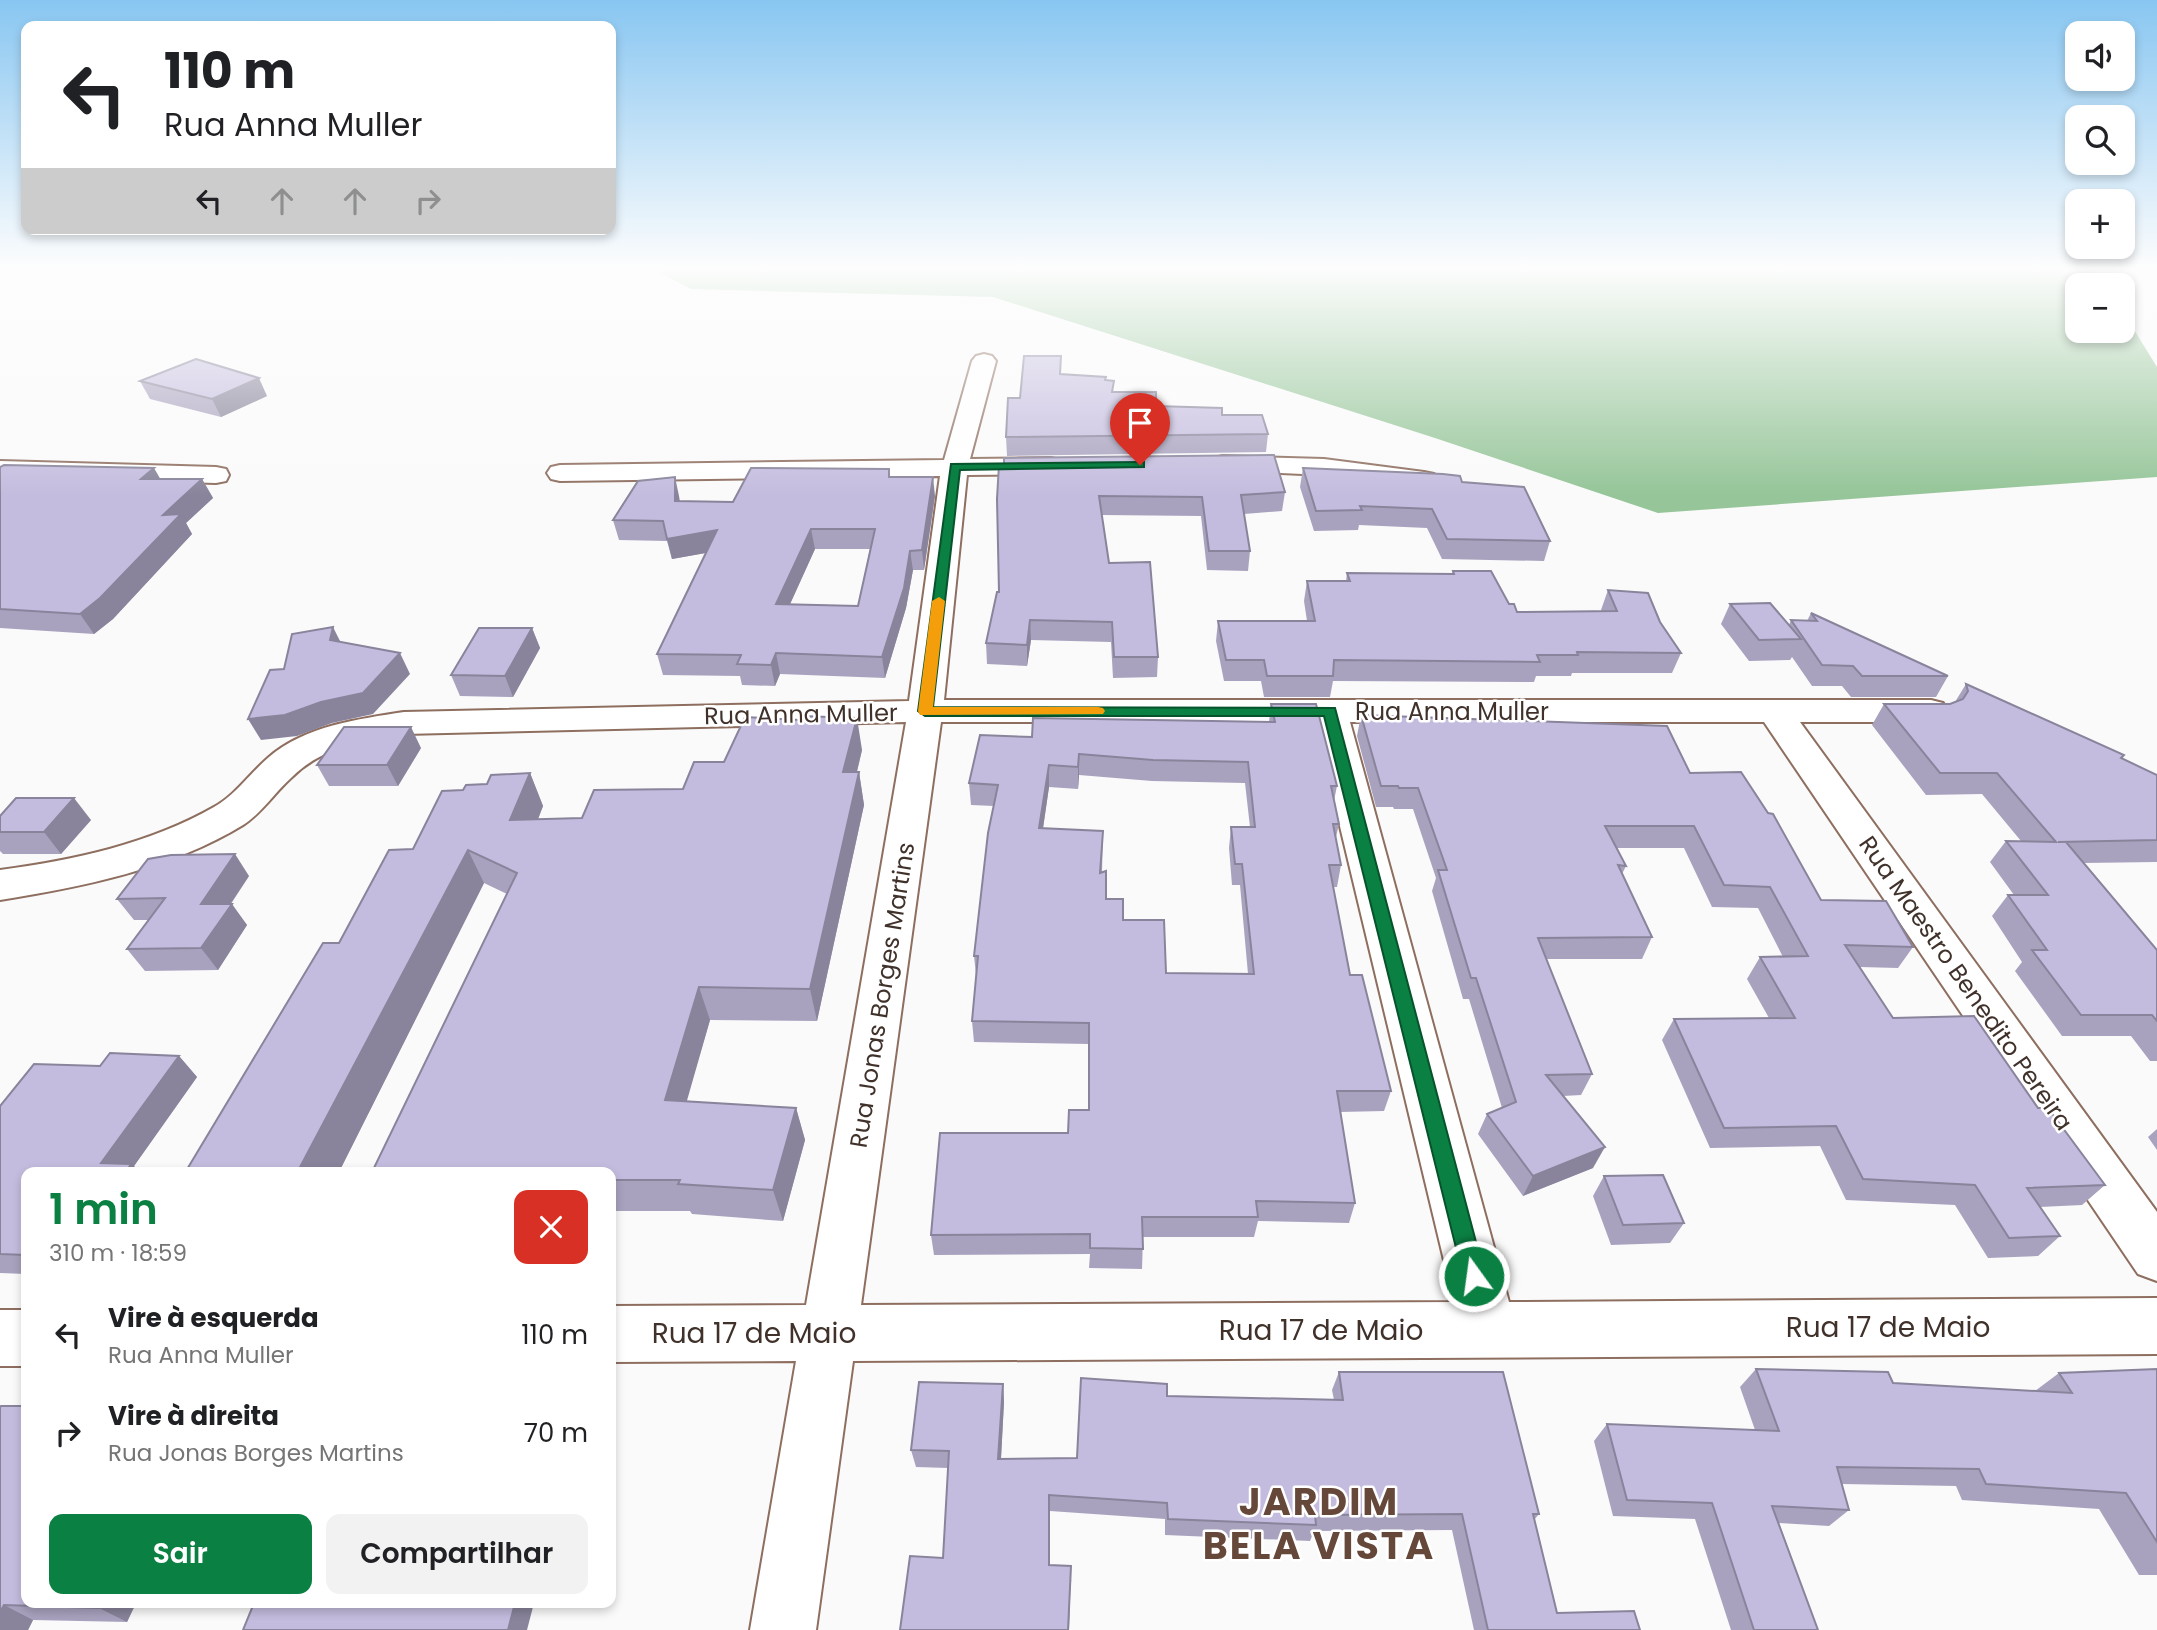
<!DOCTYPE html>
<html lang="pt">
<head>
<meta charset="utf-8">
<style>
  :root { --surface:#fff; --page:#f2f2f2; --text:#202124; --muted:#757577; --accent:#0b8043 }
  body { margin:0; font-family:Poppins,sans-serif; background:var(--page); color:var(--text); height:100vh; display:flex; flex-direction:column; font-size:26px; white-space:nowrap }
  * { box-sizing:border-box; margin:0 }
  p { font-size:23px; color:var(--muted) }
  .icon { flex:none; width:38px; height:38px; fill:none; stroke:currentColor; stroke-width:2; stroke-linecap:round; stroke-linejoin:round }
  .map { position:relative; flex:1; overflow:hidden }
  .details { position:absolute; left:21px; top:1167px; width:595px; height:441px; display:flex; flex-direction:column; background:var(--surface); border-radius:14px; box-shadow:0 4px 10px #0003 }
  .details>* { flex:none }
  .top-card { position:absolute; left:21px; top:21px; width:595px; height:214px; border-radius:14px; box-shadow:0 4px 10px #0003; background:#fff; color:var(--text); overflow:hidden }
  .fabs { position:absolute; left:2065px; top:21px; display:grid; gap:14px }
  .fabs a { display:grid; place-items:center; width:70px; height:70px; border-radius:14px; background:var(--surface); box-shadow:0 4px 10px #0003; font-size:35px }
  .pin { position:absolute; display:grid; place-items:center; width:60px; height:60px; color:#fff; margin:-72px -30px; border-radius:50% 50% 50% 0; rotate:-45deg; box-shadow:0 0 7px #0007 }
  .pin .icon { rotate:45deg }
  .me { position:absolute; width:77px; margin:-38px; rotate:346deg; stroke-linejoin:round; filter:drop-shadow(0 0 5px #0008) }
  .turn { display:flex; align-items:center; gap:24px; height:147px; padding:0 28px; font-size:32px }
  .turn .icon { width:91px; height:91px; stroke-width:2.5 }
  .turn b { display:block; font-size:49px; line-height:60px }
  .lanes { display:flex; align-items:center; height:66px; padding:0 28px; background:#0003; justify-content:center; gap:35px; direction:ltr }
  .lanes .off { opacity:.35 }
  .round { display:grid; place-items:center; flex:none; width:74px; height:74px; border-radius:14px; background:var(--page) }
  .summary { display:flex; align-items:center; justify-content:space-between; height:119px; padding:0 28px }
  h1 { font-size:42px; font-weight:600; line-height:52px; color:var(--accent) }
  .primary-button { display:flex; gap:14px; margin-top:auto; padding:14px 28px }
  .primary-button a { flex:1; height:80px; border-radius:14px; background:var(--accent); color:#fff; font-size:28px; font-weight:600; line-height:80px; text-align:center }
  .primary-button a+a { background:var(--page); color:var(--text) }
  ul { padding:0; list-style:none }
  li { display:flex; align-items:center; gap:21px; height:98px; padding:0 28px }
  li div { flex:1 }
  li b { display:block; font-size:26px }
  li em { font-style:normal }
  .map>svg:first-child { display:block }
  .forest { fill:#95c598 }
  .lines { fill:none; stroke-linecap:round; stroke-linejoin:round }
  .minor-casing { stroke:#8e6e5f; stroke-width:4 }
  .minor { fill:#fff; fill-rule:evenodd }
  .wall { fill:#a9a2bf; fill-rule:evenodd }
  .shaded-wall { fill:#89849b }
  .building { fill:#c4bcde; stroke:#89849b; stroke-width:2; fill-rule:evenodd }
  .route { fill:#0b8043; stroke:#07532c; stroke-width:2 }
  .slow { fill:#f59e0b }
  .labels { text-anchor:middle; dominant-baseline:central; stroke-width:5; stroke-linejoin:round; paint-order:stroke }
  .street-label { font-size:24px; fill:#40322b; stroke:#fff }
  .near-street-label { font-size:28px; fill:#40322b; stroke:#fff }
  .near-district-label { font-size:38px; font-weight:bold; letter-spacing:2px; fill:#66483a; stroke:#fff }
</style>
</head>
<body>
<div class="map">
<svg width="2157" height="1630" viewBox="0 0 2157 1630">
  <rect width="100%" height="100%" fill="#fafafa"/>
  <polygon class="forest" points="648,267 2094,267 2106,285 2077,285 2077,331 2123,331 2123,312 2157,367 2157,477 1658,513 1435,438 993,297 691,289"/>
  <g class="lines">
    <g class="minor-casing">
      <g id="minor">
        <path d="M 984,354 L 992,356 L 996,361 L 970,459 L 1051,458 L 1060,460 L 1064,466 L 1060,472 L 1051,474 L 967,475 L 944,700 L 1931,700 L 1943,703 L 1948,711 L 1943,719 L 1931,722 L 1800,722 L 2157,1212 L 2157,1281 L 2138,1274 L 1764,722 L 1350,722 L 1509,1302 L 2157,1298 L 2157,1354 L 853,1361 L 816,1630 L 750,1630 L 796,1361 L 611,1362 L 611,1306 L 806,1305 L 906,722 L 404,734 C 364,740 322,747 292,777 C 275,792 262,813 243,825 C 171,869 82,887 0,900 L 0,870 C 74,860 149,844 214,807 C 236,795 250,773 269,757 C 305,726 358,719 404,712 L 909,701 L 940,476 L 560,481 L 551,479 L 547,473 L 551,467 L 560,465 L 944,460 L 972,361 L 976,356 ZM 941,722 L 1315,722 L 1454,1302 L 861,1305 Z"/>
        <polygon points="1223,456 1324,459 1424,472 1434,474 1438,480 1434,486 1424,488 1324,475 1214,470 1210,464 1214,458"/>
        <polygon points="0,461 216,467 226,469 229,475 226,481 216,483 0,477"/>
        <rect x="0" y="1310" width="26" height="56"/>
      </g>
    </g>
    <use href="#minor" class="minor"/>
  </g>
  <g class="wall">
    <polygon points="1061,374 1106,377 1106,380 1114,392 1156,406 1222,415 1268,434 1266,452 1007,456 1006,437 1020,398"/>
    <polygon points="140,381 267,396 221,417 150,399"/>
    <polygon points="999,464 1285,492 1282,511 1244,514 1250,551 1248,571 1207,570 1201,516 1102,515 1109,563 1158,657 1157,677 1113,678 1111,642 1031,640 1027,666 987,664 986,643 999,592"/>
    <polygon points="0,467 160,479 202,479 213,498 186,523 192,534 113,619 94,634 0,628"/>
    <polygon points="1303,468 1462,482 1550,541 1544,561 1442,559 1427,528 1359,525 1358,530 1314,531 1300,487"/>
    <path d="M 889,469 L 890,477 L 935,496 L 924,570 L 913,570 L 906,608 L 885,678 L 780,674 L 775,686 L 742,685 L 740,676 L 663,675 L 657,654 L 706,553 L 672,559 L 667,541 L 619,540 L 613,520 L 679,496 L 680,501 L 733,502 ZM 815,549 L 870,549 L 858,606 L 790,604 Z"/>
    <polygon points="1453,571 1509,604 1517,612 1602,611 1601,610 1608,590 1660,622 1681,653 1672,673 1572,673 1571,676 1536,676 1534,682 1333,681 1330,697 1264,697 1261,681 1224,681 1216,641 1218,621 1307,621 1304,601 1307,581 1346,581 1347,573 1452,574"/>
    <polygon points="1730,604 1789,625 1791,620 1807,621 1811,613 1948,676 1936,697 1851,697 1842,686 1812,686 1792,657 1790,660 1749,661 1721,624"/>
    <polygon points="532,628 540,648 513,697 460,696 451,675"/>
    <polygon points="1966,684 2157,775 2157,862 2083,863 2157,950 2157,1061 2150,1061 2131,1036 2062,1036 2015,971 2022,962 1992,916 2008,895 2014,895 1990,862 2006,841 2021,841 1982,794 1926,795 1872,725 1884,704 1950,704 1955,702"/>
    <path d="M 1271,704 L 1337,786 L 1334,801 L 1339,824 L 1336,837 L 1341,865 L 1337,887 L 1333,887 L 1350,975 L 1391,1091 L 1384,1111 L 1340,1112 L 1355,1203 L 1349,1223 L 1258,1221 L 1254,1237 L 1143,1237 L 1142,1269 L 1089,1268 L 1090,1254 L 934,1255 L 931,1235 L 1068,1133 L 1089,1110 L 1089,1044 L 974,1042 L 972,1021 L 976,975 L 974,956 L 994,806 L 971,805 L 969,783 L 1032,737 L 1269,722 ZM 1079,775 L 1152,781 L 1245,783 L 1250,827 L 1231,827 L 1229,848 L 1232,885 L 1240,885 L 1248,974 L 1166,973 L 1106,899 L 1102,873 L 1103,831 L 1043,828 L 1049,787 L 1078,789 Z"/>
    <polygon points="1361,715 1690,773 1821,900 1913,947 1898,968 1860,967 1893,1018 2038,1108 2105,1185 2082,1205 2040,1207 2060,1236 2038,1256 1988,1258 1955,1205 1846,1200 1820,1146 1710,1148 1662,1040 1674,1019 1769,1018 1747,979 1760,957 1783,957 1758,908 1712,907 1684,848 1616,848 1626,866 1622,874 1652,937 1642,959 1546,959 1592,1074 1581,1095 1563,1096 1593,1168 1523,1196 1478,1134 1487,1114 1502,1108 1469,999 1463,999 1432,891 1436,878 1413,809 1394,809 1393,807 1376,807 1357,736"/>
    <polygon points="421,748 398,786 329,786 317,765"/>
    <polygon points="862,750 857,772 859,772 864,805 817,1021 710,1020 686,1101 796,1108 805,1140 783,1221 692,1214 690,1211 611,1211 611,1172 507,894 484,883 339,1172 187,1172 186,1171 339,943 413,849 463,790 530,773 543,806 538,819 582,818 683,789 724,762"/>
    <polygon points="0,816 91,820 61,854 3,854 0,851"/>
    <polygon points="249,876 231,904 247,925 218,970 145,971 127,949 149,920 134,920 117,899"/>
    <polygon points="179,1056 197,1077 134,1166 26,1172 26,1274 0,1273 0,1106 100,1066"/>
    <polygon points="2157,1129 2157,1150 2148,1137"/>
    <polygon points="1604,1176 1684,1223 1670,1243 1611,1245 1593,1196"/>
    <polygon points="1756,1369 1893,1383 2035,1391 2059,1373 2157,1369 2157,1575 2139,1575 2099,1509 1962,1500 1956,1486 1842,1484 1849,1510 1829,1526 1779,1523 1818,1630 1731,1630 1695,1519 1613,1516 1594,1441 1607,1424 1755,1430 1740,1387"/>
    <polygon points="1339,1372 1539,1514 1534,1520 1557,1613 1640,1630 1474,1630 1452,1530 1314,1531 1310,1541 1165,1535 1165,1519 1050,1511 1050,1565 1072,1581 943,1558 948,1468 916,1467 911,1450 1003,1384 1004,1402 1001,1459 1077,1458 1167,1396 1334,1400 1332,1390"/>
    <polygon points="26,1406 26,1603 136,1603 127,1622 33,1620 28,1630 0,1630"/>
  </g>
  <g class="shaded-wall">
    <polygon points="259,378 267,396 221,417 212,399"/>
    <polygon points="154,468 165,487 141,479"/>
    <polygon points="675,477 679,496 680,520 675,501"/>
    <polygon points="933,477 935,496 924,570 922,550"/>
    <polygon points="202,479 213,498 186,523 192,534 113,619 94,634 80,614 163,515"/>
    <polygon points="811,529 815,549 781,624 776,604"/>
    <polygon points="717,530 722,550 672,559 667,539"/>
    <polygon points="910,551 913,570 906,608 885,678 882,657"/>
    <polygon points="1030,620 1031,640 1027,666 1027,645"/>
    <polygon points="333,627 343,647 330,640"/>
    <polygon points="532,628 540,648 513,697 505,676"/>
    <polygon points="400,653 410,674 373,714 332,723 297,736 261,740 248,719"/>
    <polygon points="776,653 780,674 775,686 771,665"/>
    <polygon points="857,718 862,750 849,804 843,772"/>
    <polygon points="411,727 421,748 398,786 387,765"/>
    <polygon points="1079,754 1079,775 1078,789 1078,767"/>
    <polygon points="1049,765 1049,787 1040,849 1039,828"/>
    <polygon points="859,772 864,805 817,1021 810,989"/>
    <polygon points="530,773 543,806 525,853 510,820"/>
    <polygon points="74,798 91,820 61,854 44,832"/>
    <polygon points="468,850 484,883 339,1172 299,1172 298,1171"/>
    <polygon points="235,854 249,876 216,925 201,904"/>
    <polygon points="232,904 247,925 218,970 201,948"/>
    <polygon points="699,987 710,1020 678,1132 665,1100"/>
    <polygon points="179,1056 197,1077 134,1166 140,1172 110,1172 101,1163"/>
    <polygon points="796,1108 805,1140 783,1221 773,1190"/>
    <polygon points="1605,1147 1593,1168 1523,1196 1533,1176"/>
    <polygon points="1003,1384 1004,1402 1000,1476 998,1459"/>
    <polygon points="1049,1495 1050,1511 1050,1580 1049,1565"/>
    <polygon points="1071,1566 1069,1630 1068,1630"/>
    <polygon points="102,1603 136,1603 127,1622 99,1608"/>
    <polygon points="515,1603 534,1603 527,1630 508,1630"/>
    <polygon points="4,1605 33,1620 28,1630 0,1630 0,1612"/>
  </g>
  <g class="building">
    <polygon points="1024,356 1061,356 1060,374 1106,377 1105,380 1114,381 1112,392 1156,392 1156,406 1222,408 1222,415 1262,415 1268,434 1006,437 1008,398 1020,398"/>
    <polygon points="196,359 259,378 212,399 140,381"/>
    <polygon points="1274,455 1285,492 1241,495 1250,551 1209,551 1202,497 1099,496 1109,563 1150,562 1158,657 1114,657 1112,622 1030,620 1027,645 986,643 997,592 999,592 997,499 999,464 1004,464 1004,458"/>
    <polygon points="4,465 154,468 141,479 202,479 163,515 181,514 100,598 80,614 0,609 0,467"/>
    <path d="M 751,468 L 889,469 L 889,477 L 933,477 L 922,550 L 910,551 L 904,588 L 882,657 L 776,653 L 771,665 L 737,664 L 741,655 L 657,654 L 717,530 L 667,539 L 663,521 L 613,520 L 638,481 L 675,477 L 675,501 L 733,502 ZM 811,529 L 875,529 L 858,606 L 776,604 Z"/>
    <polygon points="1303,468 1443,474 1460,476 1462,482 1524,487 1550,541 1447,539 1432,509 1360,506 1362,510 1316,511"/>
    <polygon points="1453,571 1491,571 1509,604 1514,604 1517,612 1617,611 1608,590 1648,593 1660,622 1681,653 1577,652 1578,655 1537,655 1540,662 1334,660 1333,676 1267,676 1264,660 1226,660 1218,621 1315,621 1307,581 1350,581 1347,573 1454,574"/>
    <polygon points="1770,603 1801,639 1759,640 1730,604"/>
    <polygon points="1811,613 1948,676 1862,676 1853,666 1822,665 1791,620 1817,621"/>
    <polygon points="333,627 330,640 400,653 363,693 321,702 285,715 248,719 270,670 284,669 292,634"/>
    <polygon points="479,628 532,628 505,676 451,675"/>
    <polygon points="1966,684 2124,755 2121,758 2157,775 2157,840 2058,842 2066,842 2157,950 2157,1021 2152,1015 2081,1015 2032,950 2047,950 2008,895 2048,895 2006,841 2056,842 1997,773 1940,773 1884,704 1950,704 1963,699 1968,691"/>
    <path d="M 1271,704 L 1316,704 L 1337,786 L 1331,786 L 1339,824 L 1333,824 L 1341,865 L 1329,865 L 1350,975 L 1362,975 L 1391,1091 L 1337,1091 L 1355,1203 L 1256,1201 L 1258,1217 L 1142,1217 L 1143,1249 L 1090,1248 L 1090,1234 L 931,1235 L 940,1133 L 1068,1133 L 1069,1110 L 1089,1110 L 1089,1023 L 972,1021 L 978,956 L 974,956 L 988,833 L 998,785 L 969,783 L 980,735 L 1032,737 L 1033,718 L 1275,722 ZM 1079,754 L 1153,760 L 1248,762 L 1255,827 L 1231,827 L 1235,864 L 1242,864 L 1254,974 L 1166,973 L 1164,920 L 1123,920 L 1123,899 L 1106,899 L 1106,871 L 1100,873 L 1103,831 L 1039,828 L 1049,765 L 1078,767 Z"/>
    <polygon points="1361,715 1667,726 1690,773 1741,772 1768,813 1773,814 1821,900 1886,901 1913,947 1845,945 1893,1018 1974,1016 2038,1108 2048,1108 2105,1185 2027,1188 2060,1236 2009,1238 1975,1185 1863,1179 1836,1126 1724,1128 1674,1019 1795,1018 1760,957 1808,956 1770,887 1724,885 1694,826 1605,826 1626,866 1618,865 1652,937 1538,938 1592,1074 1546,1075 1605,1147 1533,1176 1487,1114 1516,1102 1476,978 1471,978 1438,870 1447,870 1418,788 1399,788 1398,786 1381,786"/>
    <polygon points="801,716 857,718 843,772 859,772 810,989 699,987 665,1100 796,1108 773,1190 678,1184 680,1180 611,1180 611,1172 372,1172 517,873 468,850 298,1171 186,1171 323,943 339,943 389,850 413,849 442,791 463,790 466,785 487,784 491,775 530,773 510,820 582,818 594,790 683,789 694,762 724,762 745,717 800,720"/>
    <polygon points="344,727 411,727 387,765 317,765"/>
    <polygon points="16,798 74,798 44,832 0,832 0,816"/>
    <polygon points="235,854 201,904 232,904 201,948 127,949 165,898 117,899 148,859 171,855"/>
    <polygon points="110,1053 179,1056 101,1163 131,1164 126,1172 26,1172 26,1255 0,1254 0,1106 34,1064 100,1066"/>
    <polygon points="1663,1175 1684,1223 1623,1225 1604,1176"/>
    <polygon points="1756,1369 1888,1372 1893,1383 2072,1393 2059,1373 2157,1369 2157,1542 2126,1493 1986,1484 1979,1469 1837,1467 1849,1510 1772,1506 1818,1630 1754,1630 1712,1503 1627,1500 1607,1424 1779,1431"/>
    <polygon points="1339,1372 1503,1372 1539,1514 1533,1514 1557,1613 1634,1611 1640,1630 1488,1630 1462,1514 1315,1515 1316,1525 1168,1519 1167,1503 1049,1495 1049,1565 1071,1566 1068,1630 900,1630 910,1556 943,1558 949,1451 911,1450 919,1382 1003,1384 998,1459 1077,1458 1081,1378 1167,1384 1167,1396 1343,1400"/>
    <polygon points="1,1406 26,1406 26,1603 102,1603 99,1608 4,1605 0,1612 0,1407"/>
    <polygon points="254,1603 515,1603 508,1630 243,1630"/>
  </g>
  <linearGradient id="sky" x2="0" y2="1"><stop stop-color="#88c6f1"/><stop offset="0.54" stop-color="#fdfdfd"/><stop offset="1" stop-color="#fdfdfd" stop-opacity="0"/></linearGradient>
  <rect width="2157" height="496" fill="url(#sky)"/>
  <polygon class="route" points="1140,462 1144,462 1144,467 960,470 933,707 1335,708 1485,1276 1482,1283 1474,1286 1466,1283 1463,1276 1324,716 925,716 918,711 951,464"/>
  <polygon class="slow" points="939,597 945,601 933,707 1098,707 1103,708 1105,711 1103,714 920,715 918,711 932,601"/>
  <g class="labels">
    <g class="street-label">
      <text x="1452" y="711">Rua Anna Muller</text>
      <text transform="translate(801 714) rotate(-1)">Rua Anna Muller</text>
      <text transform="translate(1966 983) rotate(55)">Rua Maestro Benedito Pereira</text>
      <text transform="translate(882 995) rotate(-81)">Rua Jonas Borges Martins</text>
    </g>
    <g class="near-street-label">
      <text x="1888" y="1327">Rua 17 de Maio</text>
      <text x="1321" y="1330">Rua 17 de Maio</text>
      <text x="754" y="1333">Rua 17 de Maio</text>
    </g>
    <g class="near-district-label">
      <text x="1319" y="1501">JARDIM<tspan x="1319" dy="44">BELA VISTA</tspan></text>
    </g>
  </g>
</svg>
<div class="fabs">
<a><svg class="icon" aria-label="sound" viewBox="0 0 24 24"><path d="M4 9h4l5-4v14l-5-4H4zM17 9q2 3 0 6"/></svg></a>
<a><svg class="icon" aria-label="search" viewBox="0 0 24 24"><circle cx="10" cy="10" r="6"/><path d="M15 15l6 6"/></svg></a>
<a>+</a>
<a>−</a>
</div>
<div class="pin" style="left:1140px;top:465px;background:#d93025"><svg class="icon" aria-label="arrive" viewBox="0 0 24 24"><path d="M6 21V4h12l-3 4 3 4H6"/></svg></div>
<svg class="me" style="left:1474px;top:1276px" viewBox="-20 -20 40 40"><circle r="17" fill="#0b8043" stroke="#fff" stroke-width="3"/><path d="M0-11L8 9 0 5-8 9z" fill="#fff"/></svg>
<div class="top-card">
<div class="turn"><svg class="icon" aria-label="left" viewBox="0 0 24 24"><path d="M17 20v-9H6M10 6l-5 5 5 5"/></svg><div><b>110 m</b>Rua Anna Muller</div></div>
<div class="lanes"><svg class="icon" aria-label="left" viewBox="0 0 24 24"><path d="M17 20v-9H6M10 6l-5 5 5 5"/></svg><svg class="icon off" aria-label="ahead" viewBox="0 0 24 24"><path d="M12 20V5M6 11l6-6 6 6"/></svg><svg class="icon off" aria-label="ahead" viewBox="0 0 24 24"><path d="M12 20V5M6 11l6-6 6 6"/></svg><svg class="icon off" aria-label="right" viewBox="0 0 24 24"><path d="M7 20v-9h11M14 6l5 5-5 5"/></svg></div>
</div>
<section class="details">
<div class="summary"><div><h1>1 min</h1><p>310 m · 18:59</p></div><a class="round" style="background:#d93025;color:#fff"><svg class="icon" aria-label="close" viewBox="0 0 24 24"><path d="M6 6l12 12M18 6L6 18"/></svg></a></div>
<ul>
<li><svg class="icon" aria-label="left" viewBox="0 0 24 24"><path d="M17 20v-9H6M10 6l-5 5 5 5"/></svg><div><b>Vire à esquerda</b><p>Rua Anna Muller</p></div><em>110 m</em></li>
<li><svg class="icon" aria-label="right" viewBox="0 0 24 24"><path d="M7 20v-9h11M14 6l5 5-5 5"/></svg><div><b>Vire à direita</b><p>Rua Jonas Borges Martins</p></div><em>70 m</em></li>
</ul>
<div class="primary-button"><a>Sair</a><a>Compartilhar</a></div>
</section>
</div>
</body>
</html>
